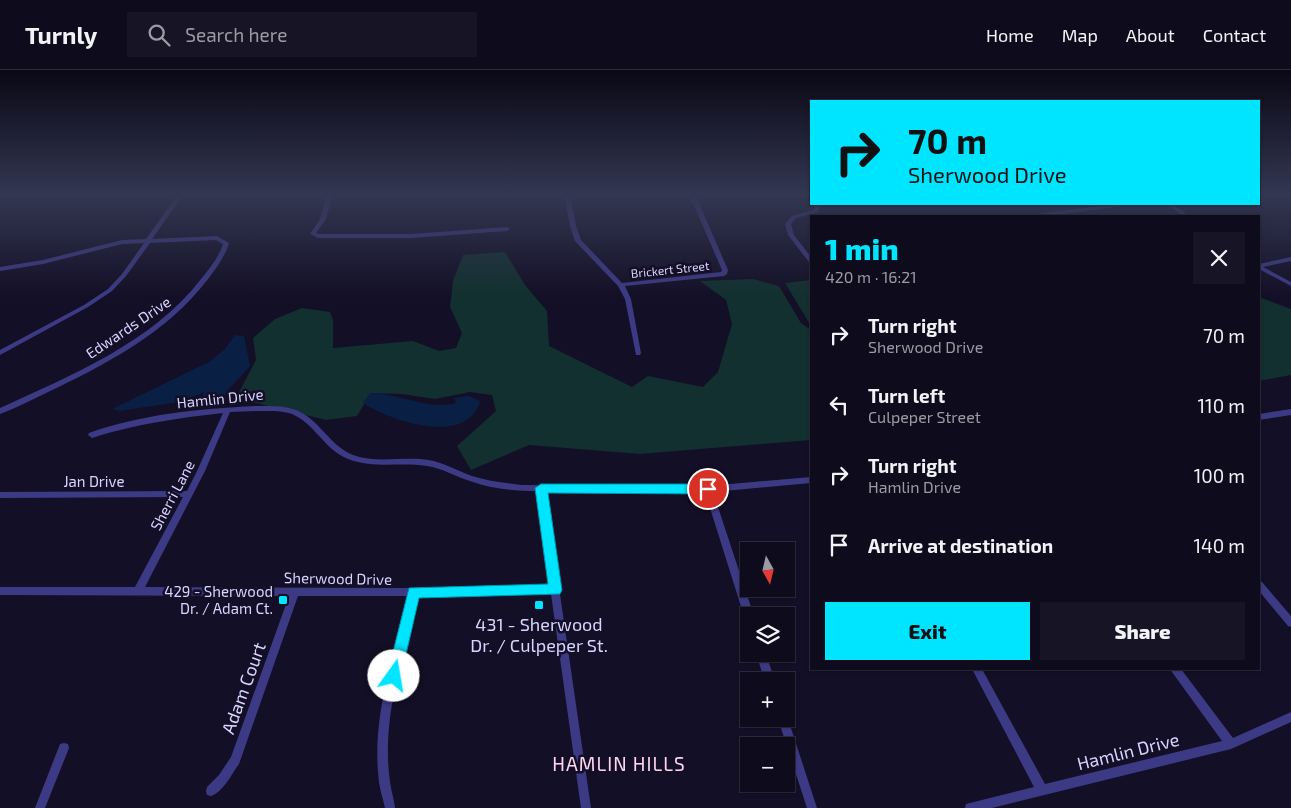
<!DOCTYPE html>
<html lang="en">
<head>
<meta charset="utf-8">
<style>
  :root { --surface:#0e0b1c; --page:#171425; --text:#f1f3f6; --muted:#9b9ba3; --line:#2e2b3b; --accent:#00e5ff }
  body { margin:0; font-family:"Exo 2",sans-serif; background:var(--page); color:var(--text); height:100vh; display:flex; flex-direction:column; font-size:19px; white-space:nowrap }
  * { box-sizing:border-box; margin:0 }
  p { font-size:16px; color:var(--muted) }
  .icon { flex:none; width:28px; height:28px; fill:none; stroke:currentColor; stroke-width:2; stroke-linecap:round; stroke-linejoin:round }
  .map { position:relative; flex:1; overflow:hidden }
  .details { position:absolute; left:810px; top:145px; width:450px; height:455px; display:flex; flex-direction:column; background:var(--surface); border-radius:0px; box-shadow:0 1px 4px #0004,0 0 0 1px var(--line) }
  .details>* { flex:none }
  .banner { position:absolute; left:810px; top:30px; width:450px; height:105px; border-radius:0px; box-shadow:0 1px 4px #0004,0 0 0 1px var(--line); background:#00e5ff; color:#111; overflow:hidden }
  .needle { width:32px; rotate:172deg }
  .buttons { position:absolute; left:740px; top:472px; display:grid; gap:10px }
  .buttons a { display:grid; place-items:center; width:55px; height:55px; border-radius:0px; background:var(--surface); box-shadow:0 1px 4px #0004,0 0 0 1px var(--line); font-size:25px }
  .pin { position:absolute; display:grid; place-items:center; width:42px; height:42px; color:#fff; margin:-21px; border:2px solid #fff; border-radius:50%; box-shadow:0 1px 5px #0007 }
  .me { position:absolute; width:55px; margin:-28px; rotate:13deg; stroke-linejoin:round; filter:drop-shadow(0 0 4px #0008) }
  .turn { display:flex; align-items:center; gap:18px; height:105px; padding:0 15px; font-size:22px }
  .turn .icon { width:65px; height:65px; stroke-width:2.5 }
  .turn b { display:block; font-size:35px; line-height:42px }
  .round { display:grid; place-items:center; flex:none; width:52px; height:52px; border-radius:0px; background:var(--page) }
  .overview { display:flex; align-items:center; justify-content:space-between; height:85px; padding:0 15px }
  h1 { font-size:30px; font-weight:800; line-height:38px; color:var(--accent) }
  .cta { display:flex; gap:10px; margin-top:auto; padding:10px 15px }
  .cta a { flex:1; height:58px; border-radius:0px; background:var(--accent); color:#111; font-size:20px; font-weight:800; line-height:58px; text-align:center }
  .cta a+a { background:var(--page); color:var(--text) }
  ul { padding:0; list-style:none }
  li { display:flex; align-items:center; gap:15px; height:70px; padding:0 15px }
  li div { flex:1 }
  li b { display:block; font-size:19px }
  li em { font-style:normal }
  header { display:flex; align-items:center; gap:30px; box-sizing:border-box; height:70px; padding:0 25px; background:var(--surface); border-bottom:1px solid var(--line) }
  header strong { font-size:24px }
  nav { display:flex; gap:28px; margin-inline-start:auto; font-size:18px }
  .search { width:350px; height:45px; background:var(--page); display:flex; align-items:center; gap:12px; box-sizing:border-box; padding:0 18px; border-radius:0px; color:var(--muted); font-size:19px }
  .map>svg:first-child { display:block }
  .green { fill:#12302f }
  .water { fill:#0a1f44 }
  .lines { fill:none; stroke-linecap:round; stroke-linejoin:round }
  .minor { fill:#3d3a85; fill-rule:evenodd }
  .route { fill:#00e5ff; stroke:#0095a6 }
  .poi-dot { fill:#00e5ff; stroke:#130f26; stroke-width:2 }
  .labels { text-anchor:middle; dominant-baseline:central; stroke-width:5; stroke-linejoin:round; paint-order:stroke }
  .far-street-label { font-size:12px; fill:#d9d4ff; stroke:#130f26 }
  .street-label { font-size:15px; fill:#d9d4ff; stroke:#130f26 }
  .poi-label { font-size:15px; fill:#d9d4ff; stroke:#130f26; text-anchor:end }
  .near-poi-label { font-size:18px; fill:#d9d4ff; stroke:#130f26 }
  .near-street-label { font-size:18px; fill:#d9d4ff; stroke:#130f26 }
  .near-neighbourhood-label { font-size:19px; letter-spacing:1px; fill:#ffd6f0; stroke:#130f26 }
</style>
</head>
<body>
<header>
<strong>Turnly</strong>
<div class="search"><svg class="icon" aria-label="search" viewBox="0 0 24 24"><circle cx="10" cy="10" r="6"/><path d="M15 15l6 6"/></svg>Search here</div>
<nav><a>Home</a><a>Map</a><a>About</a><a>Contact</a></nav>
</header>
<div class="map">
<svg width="1291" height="738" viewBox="0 0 1291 738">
  <rect width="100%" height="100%" fill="#130f26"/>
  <g class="green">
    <polygon points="505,182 525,215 547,241 549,276 632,317 648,306 703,317 718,302 732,254 726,230 700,211 753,209 779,216 801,253 811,260 811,370 640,384 529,375 471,400 457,376 496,341 492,325 470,322 435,329 402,324 371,323 357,346 326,350 236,328 256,290 253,268 275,249 302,238 330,242 333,250 333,278 413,271 439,281 456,278 462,263 450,237 453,211 463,185"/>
    <polygon points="811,210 811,256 785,213"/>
    <polygon points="1259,227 1291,239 1291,305 1259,311"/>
  </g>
  <g class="water">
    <polygon points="235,265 244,266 250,296 227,321 222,330 201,329 204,322 180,332 119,341 112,339 209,292 225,279"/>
    <path d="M 370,323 C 398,323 431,341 456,333 L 454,328 L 469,326 L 480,331 C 468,377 390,351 363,333 Z"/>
  </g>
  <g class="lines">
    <g class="minor">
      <path d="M 178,124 L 184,124 L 152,169 L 217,166 L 229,173 C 225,187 216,198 208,209 C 167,263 105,295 46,323 C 31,330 16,338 0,344 L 0,338 C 70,306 153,272 201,209 C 210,198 219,187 223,174 L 216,170 L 150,173 L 126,206 L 112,221 L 88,237 L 0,285 L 0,280 L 84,235 L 108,219 L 122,204 L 144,173 L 122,174 L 43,194 L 0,201 L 0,197 L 43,190 L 122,170 L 146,169 Z"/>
      <polygon points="327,124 333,124 326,149 316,163 319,164 411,164 507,157 510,159 507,161 411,168 318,168 310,164 320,149"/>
      <polygon points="564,124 570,124 576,156 581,170 622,213 721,202 722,200 689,124 695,124 728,200 727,204 724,206 625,216 631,229 641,283 640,285 636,285 625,229 618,216 575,171 570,156"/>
      <polygon points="1268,124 1291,124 1291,128 1271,126"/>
      <polygon points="816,134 821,134 818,142 796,148 791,154 794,165 811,187 811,193 809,192 788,165 785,154 792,146 814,140"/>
      <polygon points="927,134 932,134 934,136 929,137"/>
      <polygon points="1115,134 1128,134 1125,136 1047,146 1034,146 1037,144"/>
      <polygon points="1167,134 1173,134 1189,146 1183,146"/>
      <polygon points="1291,187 1291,191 1263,197 1291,212 1291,216 1259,199 1259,194"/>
      <path d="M 255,336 C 268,336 283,335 296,340 C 319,349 330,376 353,385 C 377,394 404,386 429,390 C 444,393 458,401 472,406 C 488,411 505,413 521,415 L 708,416 L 811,407 L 811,413 L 713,422 L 754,546 L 749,546 L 749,550 L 746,549 L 744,546 L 705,422 L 545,421 L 591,738 L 581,738 L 551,524 L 418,526 C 403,586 381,649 390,712 C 391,720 394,729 395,738 L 385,738 C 383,729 380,720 379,712 C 371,649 393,586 409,526 L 298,526 L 239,694 C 231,705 224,721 211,726 L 207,725 L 206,721 L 207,717 L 219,705 L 231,687 L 289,526 L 0,525 L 0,517 L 135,517 L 183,427 L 0,428 L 0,422 L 187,421 L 197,401 L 223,343 C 178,348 135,354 92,368 L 88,365 L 89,363 C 142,344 199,339 255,336 ZM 255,341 C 267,341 281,340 292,344 C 314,353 325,380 348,389 C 374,399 401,392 427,396 C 442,398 456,407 470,411 C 492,419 515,421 537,421 L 550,516 L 401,518 L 145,517 L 205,401 L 230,342 Z"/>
      <polygon points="1291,339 1291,345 1259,350 1259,344"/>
      <polygon points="1259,511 1262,512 1291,546 1291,557 1288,556 1259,521"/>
      <polygon points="756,584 766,584 775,611 765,611"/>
      <polygon points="972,599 982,599 1045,714 1222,671 1172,602 1170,599 1181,599 1233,668 1291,642 1291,652 1231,679 992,738 965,738 966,734 1034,717"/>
      <polygon points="786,645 788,649 817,738 807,738 778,649 786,649"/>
      <polygon points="64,673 68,674 69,678 45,738 35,738 60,674"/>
    </g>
  </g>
  <linearGradient id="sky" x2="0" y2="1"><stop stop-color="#0a0815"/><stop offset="0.55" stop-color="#333752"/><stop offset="1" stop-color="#333752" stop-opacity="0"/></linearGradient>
  <rect width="1291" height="227" fill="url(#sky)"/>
  <polygon class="route" points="541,414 708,414 714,419 708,424 548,423 562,520 560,524 419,528 401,606 399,611 394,614 389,611 387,606 409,518 548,514 535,418"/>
  <g class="poi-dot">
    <rect x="278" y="525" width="10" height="10" rx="2.5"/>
    <rect x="534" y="530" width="10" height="10" rx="2.5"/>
  </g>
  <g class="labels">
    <g class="far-street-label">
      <text transform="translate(670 199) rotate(-6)">Brickert Street</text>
    </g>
    <g class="street-label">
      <text transform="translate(128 257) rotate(-34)">Edwards Drive</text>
      <text transform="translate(220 328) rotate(-6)">Hamlin Drive</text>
      <text x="94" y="411">Jan Drive</text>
      <text transform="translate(172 425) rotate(-62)">Sherri Lane</text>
      <text transform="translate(338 508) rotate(1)">Sherwood Drive</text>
    </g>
    <g class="poi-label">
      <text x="273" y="521">429 - Sherwood<tspan x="273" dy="17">Dr. / Adam Ct.</tspan></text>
    </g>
    <g class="near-poi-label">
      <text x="539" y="554">431 - Sherwood<tspan x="539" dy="21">Dr. / Culpeper St.</tspan></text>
    </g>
    <g class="near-street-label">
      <text transform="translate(243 618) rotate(-70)">Adam Court</text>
      <text transform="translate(1128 681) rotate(-14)">Hamlin Drive</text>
    </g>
    <g class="near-neighbourhood-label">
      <text x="619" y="693">HAMLIN HILLS</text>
    </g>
  </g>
</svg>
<div class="buttons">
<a><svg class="needle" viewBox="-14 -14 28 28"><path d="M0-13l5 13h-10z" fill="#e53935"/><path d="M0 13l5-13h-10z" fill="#9b9ba3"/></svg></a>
<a><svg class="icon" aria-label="layers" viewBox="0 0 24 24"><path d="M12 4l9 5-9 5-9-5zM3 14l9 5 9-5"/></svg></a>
<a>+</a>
<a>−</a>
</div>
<div class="pin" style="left:708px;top:419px;background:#d93025"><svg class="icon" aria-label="arrive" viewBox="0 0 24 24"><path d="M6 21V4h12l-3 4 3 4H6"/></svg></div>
<svg class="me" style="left:394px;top:606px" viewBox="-20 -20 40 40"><circle r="19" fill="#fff"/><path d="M0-13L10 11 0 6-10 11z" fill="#00e5ff"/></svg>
<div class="banner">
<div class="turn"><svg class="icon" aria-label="right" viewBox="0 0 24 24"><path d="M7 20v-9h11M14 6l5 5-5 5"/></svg><div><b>70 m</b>Sherwood Drive</div></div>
</div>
<section class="details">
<div class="overview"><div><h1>1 min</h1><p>420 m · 16:21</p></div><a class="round"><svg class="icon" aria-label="close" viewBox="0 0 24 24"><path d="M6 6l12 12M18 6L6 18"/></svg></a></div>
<ul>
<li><svg class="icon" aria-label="right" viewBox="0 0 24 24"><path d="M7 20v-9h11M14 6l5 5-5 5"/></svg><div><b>Turn right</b><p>Sherwood Drive</p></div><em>70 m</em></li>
<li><svg class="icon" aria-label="left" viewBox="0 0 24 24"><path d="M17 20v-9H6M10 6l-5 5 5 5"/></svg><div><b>Turn left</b><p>Culpeper Street</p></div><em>110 m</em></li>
<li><svg class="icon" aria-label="right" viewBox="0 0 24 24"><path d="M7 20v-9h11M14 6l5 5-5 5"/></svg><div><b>Turn right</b><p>Hamlin Drive</p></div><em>100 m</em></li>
<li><svg class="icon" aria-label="arrive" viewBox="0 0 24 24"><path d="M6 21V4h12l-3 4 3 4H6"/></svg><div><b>Arrive at destination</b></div><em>140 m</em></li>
</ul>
<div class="cta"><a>Exit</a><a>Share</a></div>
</section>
</div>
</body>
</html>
